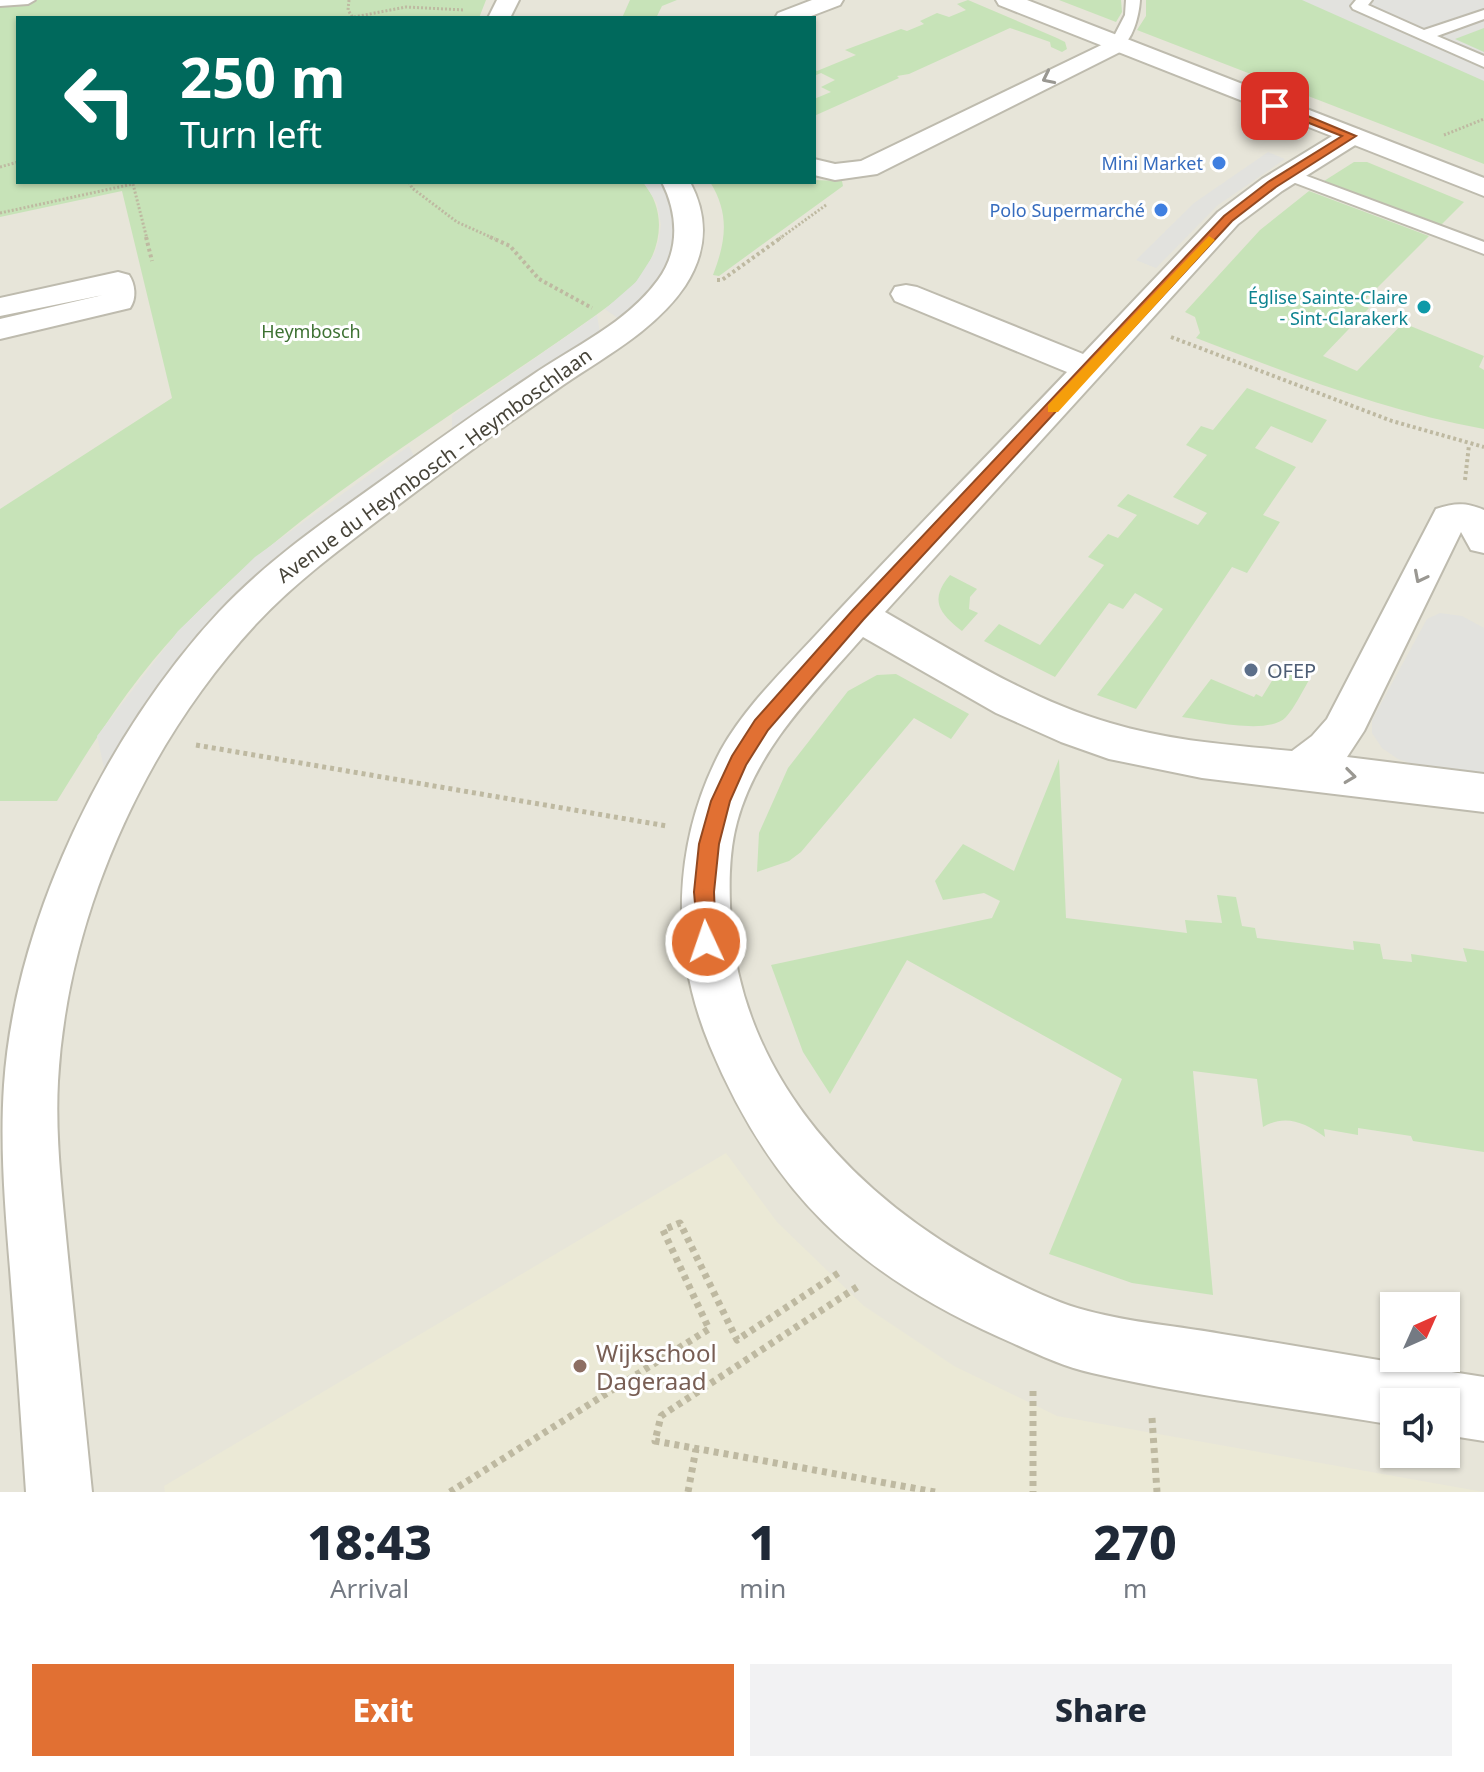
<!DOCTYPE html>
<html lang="en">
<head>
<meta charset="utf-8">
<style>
  :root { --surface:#fff; --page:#f2f2f3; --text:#1f2937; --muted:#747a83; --accent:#e17033 }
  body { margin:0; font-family:"Noto Sans",sans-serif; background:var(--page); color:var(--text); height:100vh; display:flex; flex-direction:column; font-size:30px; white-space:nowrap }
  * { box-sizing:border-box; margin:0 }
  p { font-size:26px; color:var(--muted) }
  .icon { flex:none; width:44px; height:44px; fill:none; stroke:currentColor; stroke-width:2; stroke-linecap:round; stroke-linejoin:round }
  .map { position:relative; height:1492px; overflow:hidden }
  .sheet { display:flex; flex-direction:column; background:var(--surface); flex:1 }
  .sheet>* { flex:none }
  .guide { position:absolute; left:16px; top:16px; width:800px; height:168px; border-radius:0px; box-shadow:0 2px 6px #0004; background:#00695c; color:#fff; overflow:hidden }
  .needle { width:52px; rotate:45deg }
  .controls { position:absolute; left:1380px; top:1292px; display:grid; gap:16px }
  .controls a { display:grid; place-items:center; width:80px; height:80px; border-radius:0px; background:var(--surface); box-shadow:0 2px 6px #0004; font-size:40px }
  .pin { position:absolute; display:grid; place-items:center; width:68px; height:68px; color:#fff; margin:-34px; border-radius:16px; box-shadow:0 4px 12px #0006 }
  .me { position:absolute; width:88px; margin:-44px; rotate:357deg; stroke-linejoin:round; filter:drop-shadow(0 0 6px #0008) }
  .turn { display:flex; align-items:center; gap:28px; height:168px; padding:0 32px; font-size:36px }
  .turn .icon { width:104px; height:104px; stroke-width:2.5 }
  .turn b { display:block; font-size:56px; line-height:68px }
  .eta { display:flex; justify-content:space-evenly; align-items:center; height:136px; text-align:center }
  .eta b { font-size:48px; font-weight:800; line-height:56px }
  .cta { display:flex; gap:16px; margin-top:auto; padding:16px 32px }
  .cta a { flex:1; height:92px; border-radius:0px; background:var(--accent); color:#fff; font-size:32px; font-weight:800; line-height:92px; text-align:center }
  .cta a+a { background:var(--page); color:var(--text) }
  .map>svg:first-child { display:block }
  .residential { fill:#e7e5d9; fill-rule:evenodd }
  .education { fill:#ebe9d6 }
  .green { fill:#c7e3b8 }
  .parking { fill:#e2e2de }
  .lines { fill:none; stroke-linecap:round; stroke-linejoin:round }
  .service-casing { stroke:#bebbae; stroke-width:4 }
  .minor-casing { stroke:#bebbae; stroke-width:4 }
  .tertiary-casing { stroke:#bebbae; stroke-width:4 }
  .path-far3 { stroke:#beb9a1; stroke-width:3; stroke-dasharray:2 2; stroke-linecap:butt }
  .path-far2 { stroke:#beb9a1; stroke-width:4; stroke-dasharray:3 3; stroke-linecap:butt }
  .path-far1 { stroke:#beb9a1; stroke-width:5; stroke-dasharray:4 4; stroke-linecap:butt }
  .path { stroke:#beb9a1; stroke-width:7; stroke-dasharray:5 5; stroke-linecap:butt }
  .service { fill:#fff; fill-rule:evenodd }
  .minor { fill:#fff; fill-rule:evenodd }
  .tertiary { fill:#fff; fill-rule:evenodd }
  .oneway { stroke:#9a9892 }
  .route { fill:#e17033; stroke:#924921; stroke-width:2 }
  .slow { fill:#f59e0b }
  .shop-dot { fill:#3f7fe0; stroke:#fff; stroke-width:3 }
  .culture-dot { fill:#0f9aa8; stroke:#fff; stroke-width:3 }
  .service-dot { fill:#5c6f8a; stroke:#fff; stroke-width:3 }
  .education-dot { fill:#8d6e63; stroke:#fff; stroke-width:3 }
  .labels { text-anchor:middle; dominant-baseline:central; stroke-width:6; stroke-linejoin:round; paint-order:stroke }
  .far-shop-label { font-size:18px; fill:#366cbe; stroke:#fff; text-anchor:end }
  .far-culture-label { font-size:18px; fill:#0d838f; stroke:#fff; text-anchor:end }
  .far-park-label { font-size:18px; fill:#3e7233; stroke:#fff }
  .street-label { font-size:20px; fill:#474439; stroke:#fff }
  .service-label { font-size:20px; fill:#4e5e75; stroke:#fff; text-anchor:start }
  .near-education-label { font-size:24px; fill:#785e54; stroke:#fff; text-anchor:start }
</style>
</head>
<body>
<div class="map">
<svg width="1484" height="1492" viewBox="0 0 1484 1492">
  <rect width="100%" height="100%" fill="#f3f2ea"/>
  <path class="residential" d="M 0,0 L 1484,0 L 1484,1492 L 0,1492 ZM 18,18 L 814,18 L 814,182 L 18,182 ZM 1394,1306 L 1446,1306 L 1446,1358 L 1394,1358 ZM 1394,1402 L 1446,1402 L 1446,1454 L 1394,1454 Z"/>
  <polygon class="education" points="726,1153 777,1222 864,1306 954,1366 1057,1416 1484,1492 165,1492 164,1486"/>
  <g class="green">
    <path d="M 0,0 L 486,0 L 479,18 L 18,18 L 18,182 L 643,182 C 674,220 656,267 622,296 C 475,405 308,495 181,629 C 132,680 94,741 57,801 L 0,801 L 0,509 L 172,398 L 122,191 L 0,217 Z"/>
    <polygon points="630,0 677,0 662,6 656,18 622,18"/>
    <polygon points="968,0 1057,38 1065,42 1067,49 1062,52 1051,47 1050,42 1010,28 909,74 897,76 899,78 814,116 814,99 831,92 821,87 835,80 821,73 814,76 814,69 817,71 856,55 845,50 901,29 907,31 924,24 920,21 937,13 949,17 966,10 957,4"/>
    <polygon points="1059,0 1121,0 1122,12 1116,22"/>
    <polygon points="1146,0 1484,0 1484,164 1137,30 1146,16"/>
    <polygon points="1354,162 1367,162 1464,202 1440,226 1324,181"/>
    <path d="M 814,180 L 842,181 L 843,186 L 719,276 L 713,275 C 726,241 730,214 710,182 Z"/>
    <path d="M 1309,191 L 1429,236 L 1361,304 L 1369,308 L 1323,356 L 1357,371 L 1403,323 L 1484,356 L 1479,367 L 1484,370 L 1484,429 C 1384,411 1291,374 1196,338 L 1200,333 L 1195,317 L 1185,312 L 1260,230 Z"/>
    <polygon points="1247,388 1327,420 1312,443 1271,426 1255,448 1296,467 1263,515 1280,522 1247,573 1232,567 1136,709 1097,695 1163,609 1135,593 1123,609 1109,603 1055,677 984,641 999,624 1040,645 1104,565 1088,557 1108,534 1118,538 1137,515 1117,506 1128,494 1198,525 1207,513 1173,497 1207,455 1186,445 1201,426 1213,430"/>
    <path d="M 950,575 L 977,589 L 970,597 L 969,609 L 978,613 L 962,631 C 939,613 929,600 950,575 Z"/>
    <path d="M 1276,663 L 1309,680 C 1302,692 1295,707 1286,717 C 1269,736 1205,720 1182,717 L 1211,679 L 1254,697 L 1256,694 L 1262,697 L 1278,671 L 1273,668 Z"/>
    <polygon points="896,674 969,714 951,739 914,718 801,852 789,861 757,872 759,833 788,768 848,691 877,675"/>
    <path d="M 1059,759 L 1066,918 L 1187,933 L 1185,920 L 1222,923 L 1217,895 L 1236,897 L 1242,926 L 1255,928 L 1257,938 L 1354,950 L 1353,941 L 1380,944 L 1383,959 L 1412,962 L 1411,954 L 1467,962 L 1463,948 L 1484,951 L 1484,1152 L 1413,1141 L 1411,1136 L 1358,1128 L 1358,1135 L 1324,1129 L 1325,1137 C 1304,1122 1285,1114 1263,1127 L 1257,1079 L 1193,1071 L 1213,1295 L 1132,1283 L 1049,1254 L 1122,1079 L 907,960 L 830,1094 L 803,1052 L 771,965 L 992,918 L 1000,901 L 984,893 L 943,900 L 935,881 L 963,844 L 1014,871 Z"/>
  </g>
  <g class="parking">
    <polygon points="1302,0 1484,0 1484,28 1455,39 1484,52 1484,81"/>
    <polygon points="1268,152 1285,159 1218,205 1156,268 1136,260 1194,203"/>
    <polygon points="643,182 665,182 680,214 670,266 648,295 619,319 605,309 636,282 654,254 659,240 661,225 657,203"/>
    <polygon points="597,315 600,333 452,438 452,416"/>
    <polygon points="409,446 417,462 306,542 106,777 97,736 178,631 255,557"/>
    <polygon points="1440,613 1462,616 1484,628 1484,773 1416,765 1398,759 1382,748 1372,733 1372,720 1427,619"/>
  </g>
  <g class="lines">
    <g class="service-casing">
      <g id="service">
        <polygon points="0,0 35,0 28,4 0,6"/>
        <path d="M 1126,0 L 1140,0 C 1139,15 1133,42 1118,49 L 1110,44 L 1125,15 Z"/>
        <polygon points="1356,0 1372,0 1368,5 1424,30 1484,10 1484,19 1437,36 1484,56 1484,67 1353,9 1351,6"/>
        <polygon points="1288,169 1484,242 1484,254 1282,178 1279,174 1282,170"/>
      </g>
    </g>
    <g class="minor-casing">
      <g id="minor">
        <polygon points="497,0 519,0 510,18 488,18"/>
        <polygon points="812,0 843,0 840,5 806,18 775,18 778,13"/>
        <polygon points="1118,37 1126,39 1130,44 1126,49 877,174 835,180 814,175 814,159 835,164 861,161"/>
        <path d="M 1351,128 L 1360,130 L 1364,136 L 1360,142 L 1282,191 L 1238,224 L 885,612 C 957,653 1030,700 1110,723 C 1169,741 1231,745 1292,751 L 1312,736 L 1327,719 L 1436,509 C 1454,503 1466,502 1484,510 L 1484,553 L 1471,550 L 1461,532 L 1364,731 L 1347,757 L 1484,774 L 1484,812 L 1202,778 L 1109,759 L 1061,742 L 996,713 L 863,637 C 813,694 757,748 737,822 C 728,855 729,892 731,925 C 744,1082 860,1201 993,1271 C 1023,1286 1056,1303 1088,1311 C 1132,1323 1178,1326 1222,1334 C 1310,1348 1397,1364 1484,1377 L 1484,1441 L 1446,1435 L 1446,1402 L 1394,1402 L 1394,1425 C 1294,1408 1191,1396 1092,1373 C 1060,1366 1029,1350 999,1337 C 855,1272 771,1192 710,1046 C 670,950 672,843 721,750 C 747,703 791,663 827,623 C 905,539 987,456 1067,372 L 895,301 L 891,294 L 895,287 L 906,285 L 917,287 L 1083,354 L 1218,212 L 1262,179 L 1342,130 Z"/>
        <path d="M 662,182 L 690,182 C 709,218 707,252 685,286 C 654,332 600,359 556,390 C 499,429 444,470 389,512 C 343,547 296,581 256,624 C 144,745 67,916 58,1081 C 55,1137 62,1192 67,1247 C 75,1329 84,1410 92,1492 L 26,1492 C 21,1418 16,1343 10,1269 C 5,1208 0,1146 4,1085 C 15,920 107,732 219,612 C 263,565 315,528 367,491 C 421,452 475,413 531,376 C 573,347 627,323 658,280 C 680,250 678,214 662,182 Z"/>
        <path d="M 118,272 L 129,275 C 135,284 137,298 130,308 L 0,339 L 0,319 L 103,295 L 0,316 L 0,298 Z"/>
      </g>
    </g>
    <g class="tertiary-casing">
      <polygon id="tertiary" points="996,0 1027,0 1484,178 1484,196 999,5"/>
    </g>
    <g class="path-far3">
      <polyline points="349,0 348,10 353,18"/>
      <polyline points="354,17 406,7 465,10"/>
      <polyline points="1444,135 1484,119"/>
      <polyline points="0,167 18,162"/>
      <polyline points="409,182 412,188 457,222 495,239"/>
      <polyline points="0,213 133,184 147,239"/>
      <polyline points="779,239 826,205"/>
    </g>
    <g class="path-far2">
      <polyline points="146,237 152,261"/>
      <polyline points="490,237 510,246 539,279 592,308"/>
      <polyline points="717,280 722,280 782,237"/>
      <polyline points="1171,337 1392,421 1484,447"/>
      <polyline points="1465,480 1469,445"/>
    </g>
    <polyline class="path-far1" points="196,745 667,826"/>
    <g class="path">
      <polyline points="857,1287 661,1416 655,1441 935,1492"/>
      <polyline points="1033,1391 1033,1492"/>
      <polyline points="1152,1418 1157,1492"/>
      <polyline points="450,1492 709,1329 663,1230 680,1223 737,1340 840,1272"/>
      <polyline points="688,1492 696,1449"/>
    </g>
    <use href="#service" class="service"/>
    <use href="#minor" class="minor"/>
    <use href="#tertiary" class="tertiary"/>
  </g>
  <defs><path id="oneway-chevron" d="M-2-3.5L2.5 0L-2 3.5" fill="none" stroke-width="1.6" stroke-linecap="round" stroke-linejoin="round" transform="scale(2)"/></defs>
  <g class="oneway">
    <use href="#oneway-chevron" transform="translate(1048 78) rotate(154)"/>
    <use href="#oneway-chevron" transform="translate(1420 577) rotate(117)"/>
    <use href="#oneway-chevron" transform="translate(1350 776) rotate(7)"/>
  </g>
  <polygon class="route" points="1271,104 1279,104 1356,136 1276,187 1232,221 863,620 768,730 746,765 730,801 719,844 714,892 716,942 713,949 706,952 699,949 694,892 699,844 711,801 732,756 755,720 852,611 1224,216 1268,182 1342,136 1271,108"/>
  <polygon class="slow" points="1209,236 1215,240 1213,242 1058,412 1048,412 1048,405"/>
  <g class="shop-dot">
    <circle cx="1219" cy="163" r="8"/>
    <circle cx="1161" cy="210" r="8"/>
  </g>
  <circle class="culture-dot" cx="1424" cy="307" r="8"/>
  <circle class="service-dot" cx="1251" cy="670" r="8"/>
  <circle class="education-dot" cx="580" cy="1366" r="8"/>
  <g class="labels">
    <g class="far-shop-label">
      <text x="1203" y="163">Mini Market</text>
      <text x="1145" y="210">Polo Supermarché</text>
    </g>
    <g class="far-culture-label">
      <text x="1408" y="297">Église Sainte-Claire<tspan x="1408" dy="21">- Sint-Clarakerk</tspan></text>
    </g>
    <g class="far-park-label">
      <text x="311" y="331">Heymbosch</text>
    </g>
    <g class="street-label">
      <text transform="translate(434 465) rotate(-36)">Avenue du Heymbosch - Heymboschlaan</text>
    </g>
    <g class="service-label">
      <text x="1267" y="670">OFEP</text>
    </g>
    <g class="near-education-label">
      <text x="596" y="1352">Wijkschool<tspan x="596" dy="28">Dageraad</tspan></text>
    </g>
  </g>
</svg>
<div class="controls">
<a><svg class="needle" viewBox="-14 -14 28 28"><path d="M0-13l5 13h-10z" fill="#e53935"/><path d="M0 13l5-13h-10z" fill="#747a83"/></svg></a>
<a><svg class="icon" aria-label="sound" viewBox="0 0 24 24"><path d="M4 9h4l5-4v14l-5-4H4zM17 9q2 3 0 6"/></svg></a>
</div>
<div class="pin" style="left:1275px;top:106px;background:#d93025"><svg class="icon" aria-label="arrive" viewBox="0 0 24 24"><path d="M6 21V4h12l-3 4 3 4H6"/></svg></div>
<svg class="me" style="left:706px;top:942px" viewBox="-20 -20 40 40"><circle r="17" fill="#e17033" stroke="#fff" stroke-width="3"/><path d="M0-11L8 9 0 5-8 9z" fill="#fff"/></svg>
<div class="guide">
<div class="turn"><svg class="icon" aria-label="left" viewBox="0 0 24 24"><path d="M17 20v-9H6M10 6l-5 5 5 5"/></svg><div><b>250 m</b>Turn left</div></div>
</div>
</div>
<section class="sheet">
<div class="eta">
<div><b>18:43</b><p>Arrival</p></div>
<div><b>1</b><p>min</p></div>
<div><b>270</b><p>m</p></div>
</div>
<div class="cta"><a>Exit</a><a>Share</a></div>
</section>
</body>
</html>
